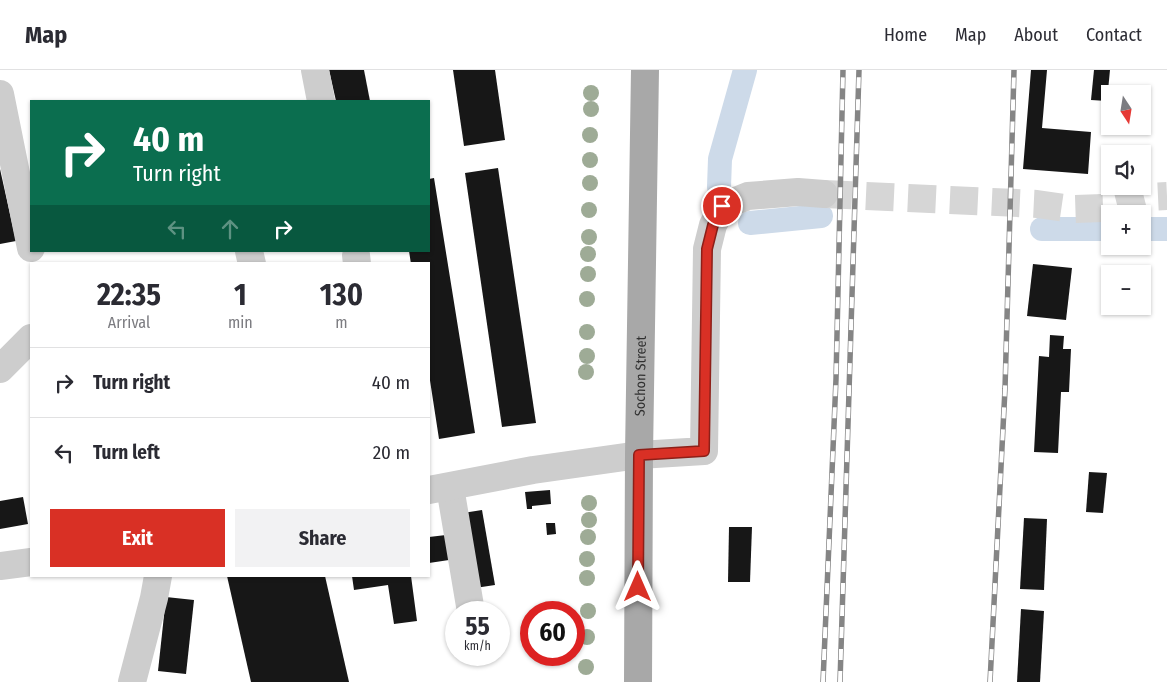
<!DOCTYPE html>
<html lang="en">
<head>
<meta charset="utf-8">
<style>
  :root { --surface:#fff; --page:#f2f2f3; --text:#2b2b33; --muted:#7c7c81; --line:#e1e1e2; --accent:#d93025 }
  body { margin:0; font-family:"Fira Sans Condensed",sans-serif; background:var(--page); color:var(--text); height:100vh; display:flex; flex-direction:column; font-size:19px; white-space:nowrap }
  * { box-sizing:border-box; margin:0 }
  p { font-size:16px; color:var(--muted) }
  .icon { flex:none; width:28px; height:28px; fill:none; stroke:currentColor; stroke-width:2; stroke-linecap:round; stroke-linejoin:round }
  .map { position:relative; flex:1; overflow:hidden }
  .panel { position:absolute; left:30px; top:192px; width:400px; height:315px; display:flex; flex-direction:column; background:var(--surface); border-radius:0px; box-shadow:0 1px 4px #0004 }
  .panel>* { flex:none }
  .top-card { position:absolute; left:30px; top:30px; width:400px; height:152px; border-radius:0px; box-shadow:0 1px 4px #0004; background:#0b6e4f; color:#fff; overflow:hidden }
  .needle { width:32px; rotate:168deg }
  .controls { position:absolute; left:1101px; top:15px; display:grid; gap:10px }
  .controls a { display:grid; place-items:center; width:50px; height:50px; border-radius:0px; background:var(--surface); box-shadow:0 1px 4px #0004; font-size:25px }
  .speed { position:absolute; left:445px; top:531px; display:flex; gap:10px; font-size:25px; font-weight:700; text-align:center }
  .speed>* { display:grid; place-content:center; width:65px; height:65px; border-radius:50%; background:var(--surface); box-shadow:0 1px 4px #0004; line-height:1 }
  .speed small { font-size:12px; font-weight:400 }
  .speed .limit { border:8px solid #d22; background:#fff; color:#111 }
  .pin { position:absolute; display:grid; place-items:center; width:42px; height:42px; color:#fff; margin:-21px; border:2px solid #fff; border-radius:50%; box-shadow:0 1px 5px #0007 }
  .me { position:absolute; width:55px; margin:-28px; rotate:0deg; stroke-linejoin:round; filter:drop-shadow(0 0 4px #0008) }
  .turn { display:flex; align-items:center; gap:18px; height:105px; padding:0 20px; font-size:22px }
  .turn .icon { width:65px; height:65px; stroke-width:2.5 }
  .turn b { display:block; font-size:35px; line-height:42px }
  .lanes { display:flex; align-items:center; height:48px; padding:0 20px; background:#0003; justify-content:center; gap:25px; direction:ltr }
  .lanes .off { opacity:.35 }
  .eta { display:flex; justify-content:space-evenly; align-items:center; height:85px; text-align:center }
  .eta b { font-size:30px; font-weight:700; line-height:35px }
  .action { display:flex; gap:10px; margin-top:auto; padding:10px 20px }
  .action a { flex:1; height:58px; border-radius:0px; background:var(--accent); color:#fff; font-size:20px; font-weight:700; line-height:58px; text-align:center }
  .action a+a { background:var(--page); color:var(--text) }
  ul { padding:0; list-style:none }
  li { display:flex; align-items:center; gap:15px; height:70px; padding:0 20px; border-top:1px solid var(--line) }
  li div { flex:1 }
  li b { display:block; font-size:19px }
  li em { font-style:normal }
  header { display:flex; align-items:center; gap:30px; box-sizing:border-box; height:70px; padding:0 25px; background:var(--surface); border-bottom:1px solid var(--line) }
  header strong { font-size:24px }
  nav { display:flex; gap:28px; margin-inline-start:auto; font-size:18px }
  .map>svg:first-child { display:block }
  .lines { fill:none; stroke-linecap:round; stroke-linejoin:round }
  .canal { stroke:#cddae9; stroke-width:24 }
  .building { fill:#171717 }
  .minor-tunnel { stroke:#d6d6d6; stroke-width:28; stroke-dasharray:28 14; stroke-linecap:butt }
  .minor { stroke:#cdcdcd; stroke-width:28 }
  .major { stroke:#a8a8a8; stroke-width:28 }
  .rail-casing { stroke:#858585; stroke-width:5.5 }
  .rail { stroke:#fff; stroke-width:4; stroke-dasharray:11; stroke-linecap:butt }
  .tree { fill:#9eab96 }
  .route-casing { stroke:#8d1f18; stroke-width:12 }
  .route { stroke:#d93025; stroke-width:9 }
  .labels { text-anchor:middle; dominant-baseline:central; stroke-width:5; stroke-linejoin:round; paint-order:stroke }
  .street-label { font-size:14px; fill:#303030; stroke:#fff }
</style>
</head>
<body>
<header>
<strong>Map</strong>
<nav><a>Home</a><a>Map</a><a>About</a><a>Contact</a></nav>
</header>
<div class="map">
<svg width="1167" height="612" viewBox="0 0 1167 612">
  <rect width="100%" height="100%" fill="#fff"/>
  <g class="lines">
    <g class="canal">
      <polyline points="719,117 720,89 745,0"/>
      <polyline points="750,153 821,146"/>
      <polyline points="1042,159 1110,159"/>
      <polyline points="1142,159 1167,159"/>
    </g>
  </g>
  <g class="building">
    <polygon points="329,0 364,0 370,31 336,31"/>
    <polygon points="453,0 495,0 505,70 464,76"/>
    <polygon points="1031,0 1047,0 1042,58 1091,62 1088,104 1023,99"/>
    <polygon points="1094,0 1110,0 1107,31 1091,30"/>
    <polygon points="498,98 536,353 502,357 465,103"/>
    <polygon points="0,99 16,171 0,174"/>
    <polygon points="434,108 475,363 439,369 429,304 429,194 411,194 409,181 429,181 429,109"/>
    <polygon points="1033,194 1072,198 1066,250 1027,246"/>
    <polygon points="1050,265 1064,266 1063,279 1071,279 1069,322 1061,322 1058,383 1034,382 1039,286 1049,287"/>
    <polygon points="1089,402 1107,403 1103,443 1086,442"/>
    <polygon points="550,420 551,434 532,436 532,439 527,439 525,422"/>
    <polygon points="23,427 28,454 0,459 0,431"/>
    <polygon points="482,440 495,515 475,518 463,443"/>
    <polygon points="1024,448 1047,449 1044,520 1020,519"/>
    <polygon points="546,453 555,453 556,464 547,465"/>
    <polygon points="729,457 752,457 750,512 728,512"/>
    <polygon points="446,465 449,490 429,493 429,467"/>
    <polygon points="227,506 325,506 349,612 251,612"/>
    <polygon points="352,506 411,506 417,551 394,554 388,515 354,520"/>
    <polygon points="166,527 194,530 186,604 158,601"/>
    <polygon points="1021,539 1044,541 1040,612 1017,612"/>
  </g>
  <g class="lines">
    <polyline class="minor-tunnel" points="824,124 1037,134 1072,139 1103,138 1146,127 1167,126"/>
    <g class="minor">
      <polyline points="315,0 321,31"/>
      <polyline points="0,24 31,178"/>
      <polyline points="249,181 252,194"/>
      <polyline points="356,185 357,194"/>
      <polyline points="0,299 31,268"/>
      <polyline points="450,417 471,542"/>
      <polyline points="429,420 533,400 639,385 704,381 707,179 713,155 723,136 748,126 798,122 824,124"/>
      <polyline points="0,496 31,492"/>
      <polyline points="132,612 154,528 158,506"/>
    </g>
    <path class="major" id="s1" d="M 638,612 L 639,385 L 645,0"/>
    <g class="rail-casing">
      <g id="rail">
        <polyline points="823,612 836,309 843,0"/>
        <polyline points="840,612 859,0"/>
        <polyline points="990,612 1005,319 1014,0"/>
      </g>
    </g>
    <use href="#rail" class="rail"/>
  </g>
  <g class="tree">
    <circle cx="591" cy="23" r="8"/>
    <circle cx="591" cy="39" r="8"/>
    <circle cx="590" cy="65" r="8"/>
    <circle cx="590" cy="90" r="8"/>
    <circle cx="590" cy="113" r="8"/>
    <circle cx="589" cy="140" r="8"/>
    <circle cx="589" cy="167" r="8"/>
    <circle cx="588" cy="184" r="8"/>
    <circle cx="588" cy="204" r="8"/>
    <circle cx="587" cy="229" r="8"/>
    <circle cx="587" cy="262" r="8"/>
    <circle cx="587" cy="286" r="8"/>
    <circle cx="586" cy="302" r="8"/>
    <circle cx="589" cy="433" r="8"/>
    <circle cx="589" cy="450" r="8"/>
    <circle cx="588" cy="467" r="8"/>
    <circle cx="587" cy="489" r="8"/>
    <circle cx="587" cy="508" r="8"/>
    <circle cx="588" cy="541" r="8"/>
    <circle cx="587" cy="567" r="8"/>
    <circle cx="586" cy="597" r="8"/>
  </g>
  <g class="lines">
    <g class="route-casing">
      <polyline id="route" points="638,517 639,385 704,381 707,179 713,155 722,136"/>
    </g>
    <use href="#route" class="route"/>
  </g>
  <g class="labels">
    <g class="street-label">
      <text stroke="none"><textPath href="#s1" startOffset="306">Sochon Street</textPath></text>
    </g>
  </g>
</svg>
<div class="controls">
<a><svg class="needle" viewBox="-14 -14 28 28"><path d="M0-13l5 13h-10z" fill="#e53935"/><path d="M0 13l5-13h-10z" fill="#7c7c81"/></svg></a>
<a><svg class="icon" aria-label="sound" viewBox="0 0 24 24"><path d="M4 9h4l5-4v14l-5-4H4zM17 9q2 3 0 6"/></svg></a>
<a>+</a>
<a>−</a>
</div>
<div class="speed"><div>55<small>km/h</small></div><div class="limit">60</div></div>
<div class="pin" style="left:722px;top:136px;background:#d93025"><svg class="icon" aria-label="arrive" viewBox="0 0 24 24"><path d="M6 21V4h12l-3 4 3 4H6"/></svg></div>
<svg class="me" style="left:638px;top:517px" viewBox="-20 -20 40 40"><path d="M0-17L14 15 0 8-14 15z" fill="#d93025" stroke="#fff" stroke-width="4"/></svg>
<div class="top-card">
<div class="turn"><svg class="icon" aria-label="right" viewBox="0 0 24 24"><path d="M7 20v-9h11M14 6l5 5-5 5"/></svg><div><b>40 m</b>Turn right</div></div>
<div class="lanes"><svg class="icon off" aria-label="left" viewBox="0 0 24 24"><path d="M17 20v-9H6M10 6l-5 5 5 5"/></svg><svg class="icon off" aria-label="ahead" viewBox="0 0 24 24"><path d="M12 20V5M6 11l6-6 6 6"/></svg><svg class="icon" aria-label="right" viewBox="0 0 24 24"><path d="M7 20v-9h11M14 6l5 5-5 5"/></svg></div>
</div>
<section class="panel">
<div class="eta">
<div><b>22:35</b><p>Arrival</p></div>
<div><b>1</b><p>min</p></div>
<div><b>130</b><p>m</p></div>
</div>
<ul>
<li><svg class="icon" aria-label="right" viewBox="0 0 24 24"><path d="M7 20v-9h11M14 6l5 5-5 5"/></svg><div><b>Turn right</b></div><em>40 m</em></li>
<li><svg class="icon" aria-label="left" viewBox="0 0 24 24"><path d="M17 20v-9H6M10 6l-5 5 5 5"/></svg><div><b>Turn left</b></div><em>20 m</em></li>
</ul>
<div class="action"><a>Exit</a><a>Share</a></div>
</section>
</div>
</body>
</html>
